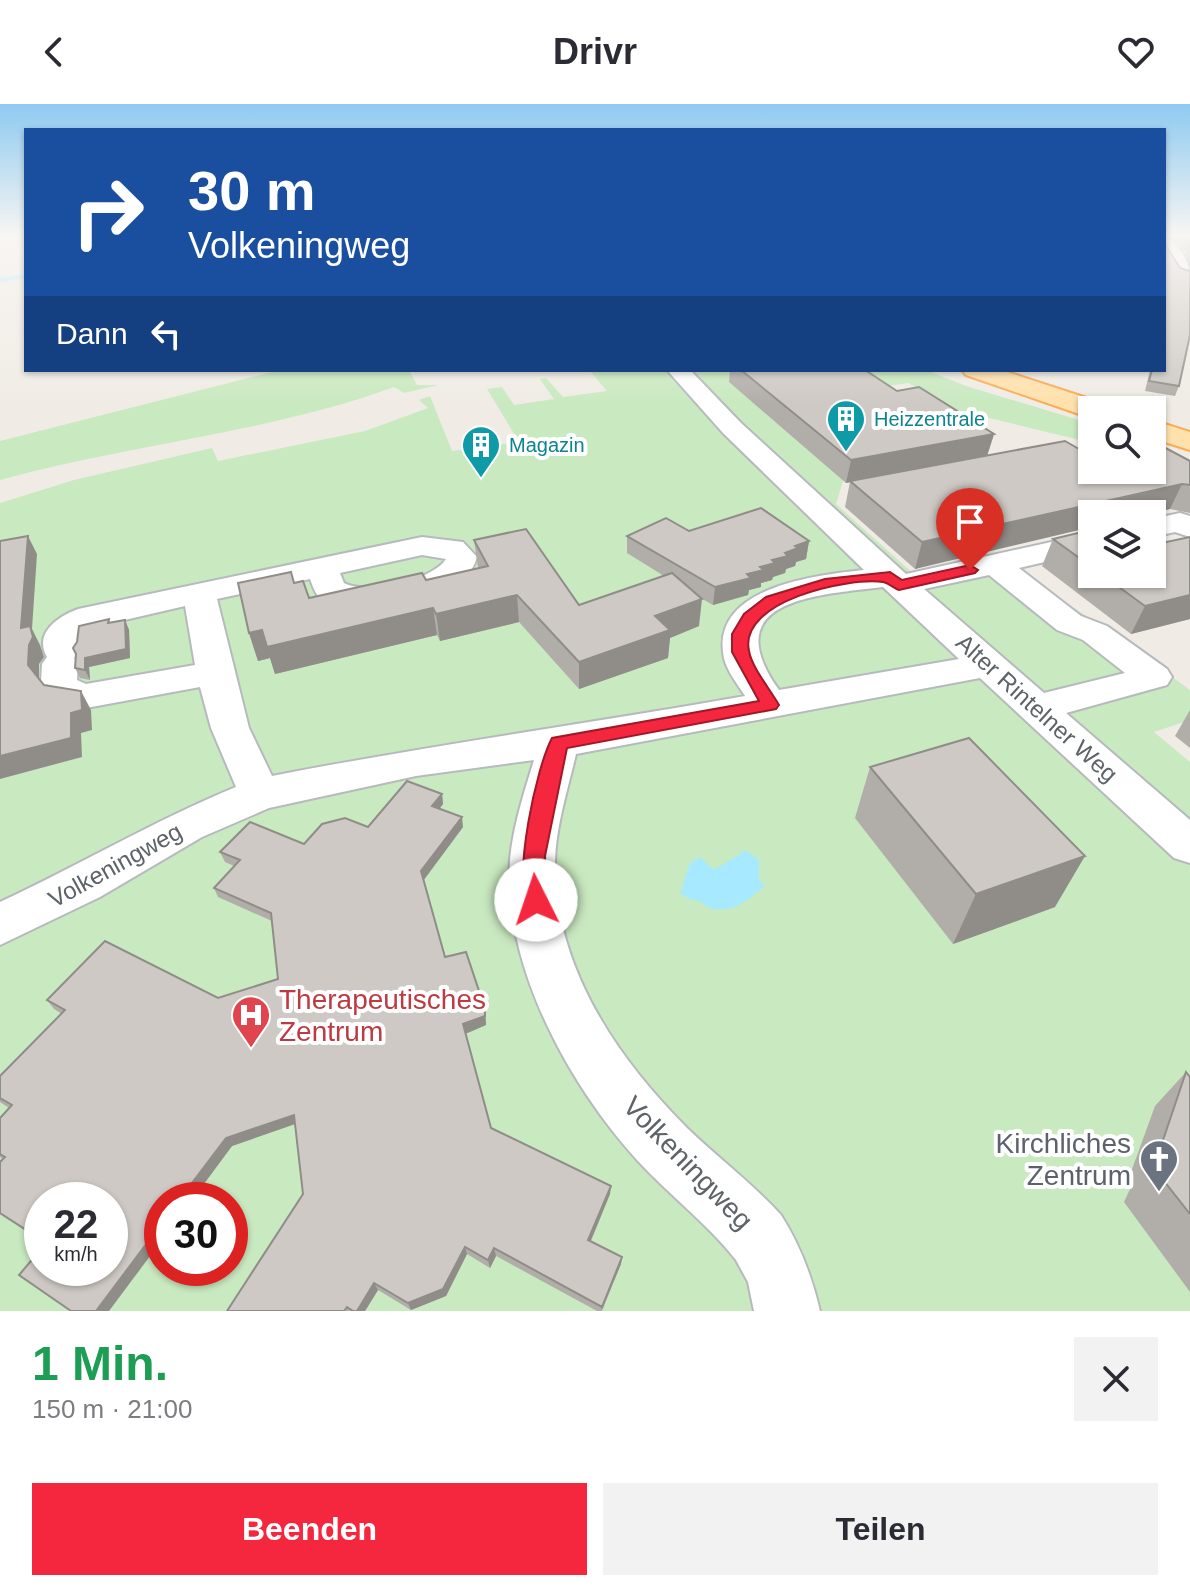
<!DOCTYPE html>
<html lang="de">
<head>
<meta charset="utf-8">
<style>
  :root { --surface:#fff; --page:#f2f2f3; --text:#2b2b33; --muted:#7c7c81; --accent:#f5273f }
  body { margin:0; font-family:Arial,sans-serif; background:var(--page); color:var(--text); height:100vh; display:flex; flex-direction:column; font-size:30px; white-space:nowrap }
  * { box-sizing:border-box; margin:0 }
  p { font-size:26px; color:var(--muted) }
  .icon { flex:none; width:44px; height:44px; fill:none; stroke:currentColor; stroke-width:2; stroke-linecap:round; stroke-linejoin:round }
  .map { position:relative; height:1207px; overflow:hidden }
  .side { display:flex; flex-direction:column; background:var(--surface); flex:1 }
  .side>* { flex:none }
  .guide { position:absolute; left:24px; top:24px; width:1142px; height:244px; border-radius:0px; box-shadow:0 2px 6px #0004; background:#1a4fa0; color:#fff; overflow:hidden }
  .fabs { position:absolute; left:1078px; top:292px; display:grid; gap:16px }
  .fabs a { display:grid; place-items:center; width:88px; height:88px; border-radius:0px; background:var(--surface); box-shadow:0 2px 6px #0004; font-size:40px }
  .speed { position:absolute; left:24px; top:1078px; display:flex; gap:16px; font-size:40px; font-weight:700; text-align:center }
  .speed>* { display:grid; place-content:center; width:104px; height:104px; border-radius:50%; background:var(--surface); box-shadow:0 2px 6px #0004; line-height:1 }
  .speed small { font-size:20px; font-weight:400 }
  .speed .limit { border:12px solid #d22; background:#fff; color:#111 }
  .pin { position:absolute; display:grid; place-items:center; width:68px; height:68px; color:#fff; margin:-82px -34px; border-radius:50% 50% 50% 0; rotate:-45deg; box-shadow:0 0 8px #0007 }
  .pin .icon { rotate:45deg }
  .me { position:absolute; width:88px; margin:-44px; rotate:356deg; stroke-linejoin:round; filter:drop-shadow(0 0 6px #0008) }
  .turn { display:flex; align-items:center; gap:28px; height:168px; padding:0 32px; font-size:36px }
  .turn .icon { width:104px; height:104px; stroke-width:2.5 }
  .turn b { display:block; font-size:56px; line-height:68px }
  .then { display:flex; align-items:center; height:76px; padding:0 32px; background:#0003; gap:16px; font-size:30px }
  .round { display:grid; place-items:center; flex:none; width:84px; height:84px; border-radius:0px; background:var(--page) }
  .head { display:flex; align-items:center; justify-content:space-between; height:136px; padding:0 32px }
  h1 { font-size:48px; font-weight:700; line-height:60px; color:#1e9e55 }
  .action { display:flex; gap:16px; margin-top:auto; padding:16px 32px }
  .action a { flex:1; height:92px; border-radius:0px; background:var(--accent); color:#fff; font-size:32px; font-weight:700; line-height:92px; text-align:center }
  .action a+a { background:var(--page); color:var(--text) }
  header { display:flex; justify-content:space-between; align-items:center; height:104px; padding:0 32px; background:var(--surface); font-size:36px; font-weight:700 }
  .map>svg:first-child { display:block }
  .green { fill:#c9e9c0; fill-rule:evenodd }
  .water { fill:#a7eaff }
  .lines { fill:none; stroke-linecap:round; stroke-linejoin:round }
  .stream { fill:#a7eaff; fill-rule:evenodd }
  .minor-casing { stroke:#b6babd; stroke-width:4 }
  .primary-casing { stroke:#fbab54; stroke-width:4 }
  .minor { fill:#fff; fill-rule:evenodd }
  .primary { fill:#ffe1ac; fill-rule:evenodd }
  .wall { fill:#b1ada9 }
  .shaded-wall { fill:#908d89 }
  .building { fill:#cec9c4; stroke:#908d89; stroke-width:2 }
  .route { fill:#f5273f; stroke:#9f1929; stroke-width:2 }
  .labels { text-anchor:middle; dominant-baseline:central; stroke-width:8; stroke-linejoin:round; paint-order:stroke }
  .far-culture-label { font-size:20px; fill:#0d838f; stroke:#fff; text-anchor:start }
  .street-label { font-size:24px; fill:#5d6367; stroke:#fff }
  .near-health-label { font-size:28px; fill:#be3a42; stroke:#fff; text-anchor:start }
  .near-worship-label { font-size:28px; fill:#5b616d; stroke:#fff; text-anchor:end }
  .near-street-label { font-size:28px; fill:#5d6367; stroke:#fff }
</style>
</head>
<body>
<header><svg class="icon" aria-label="back" viewBox="0 0 24 24"><path d="M15 5l-7 7 7 7"/></svg>Drivr<svg class="icon" aria-label="heart" viewBox="0 0 24 24"><path d="M12 20l-8-8c-3-5 5-10 8-4 3-6 11-1 8 4z"/></svg></header>
<div class="map">
<svg width="1190" height="1207" viewBox="0 0 1190 1207">
  <rect width="100%" height="100%" fill="#f0ece5"/>
  <g class="green">
    <path d="M 280,266 L 409,266 L 417,281 L 438,281 L 404,289 L 394,283 C 268,329 130,340 0,376 L 0,337 Z"/>
    <path d="M 601,266 L 926,266 L 966,282 L 1092,320 L 1092,339 L 957,306 L 908,279 L 855,287 L 843,377 L 836,400 L 927,482 L 1014,465 L 1111,528 L 1190,586 L 1190,616 L 1154,628 L 1190,658 L 1190,1207 L 0,1207 L 0,399 L 74,376 L 212,344 L 218,357 L 365,327 L 428,304 L 419,296 L 430,292 L 452,347 L 519,338 L 487,285 L 502,283 L 514,301 L 554,295 L 540,275 L 546,274 L 563,293 L 607,287 L 590,267 ZM 42,1096 L 110,1096 L 110,1164 L 42,1164 ZM 162,1096 L 230,1096 L 230,1164 L 162,1164 Z"/>
  </g>
  <path class="water" d="M 746,746 L 759,756 L 759,775 L 764,782 C 749,796 732,810 710,804 C 705,802 702,798 698,797 C 690,795 688,795 680,789 L 690,759 L 700,753 L 714,766 Z"/>
  <g class="lines">
    <polygon class="stream" points="26,170 26,174 0,178 0,174"/>
    <g class="minor-casing">
      <g id="minor">
        <path d="M 1164,133 C 1181,139 1190,160 1190,176 C 1173,171 1164,149 1164,133 Z"/>
        <path d="M 667,266 L 690,266 L 741,319 L 906,470 L 1092,429 L 1092,447 L 1019,464 L 1081,512 L 1107,522 L 1167,565 L 1172,573 L 1167,581 L 1066,609 L 1190,716 L 1190,759 L 1174,754 L 980,574 L 576,650 C 568,685 556,721 555,757 C 554,862 616,953 687,1024 C 718,1054 752,1079 781,1111 C 800,1141 812,1173 820,1207 L 754,1207 L 748,1178 L 736,1156 C 707,1119 669,1091 638,1057 C 569,981 503,862 510,756 C 513,722 524,689 534,656 L 416,672 L 269,704 L 202,733 L 100,793 L 0,841 L 0,798 C 80,761 155,716 236,683 L 211,624 L 200,583 L 86,604 L 55,598 L 41,579 L 42,560 L 47,553 C 33,529 59,512 78,505 L 422,433 L 463,438 L 477,453 C 474,463 469,471 460,478 C 432,497 346,517 318,492 C 314,487 312,480 310,475 L 217,495 L 249,624 L 272,672 C 429,641 588,620 745,592 C 737,579 724,564 723,548 C 715,482 818,471 864,466 L 723,329 ZM 422,451 L 446,455 C 432,477 366,491 344,479 L 340,469 ZM 989,471 L 1057,526 L 1083,536 L 1125,569 L 1044,589 L 924,485 ZM 883,483 L 959,555 L 779,586 C 714,495 818,491 883,483 ZM 185,502 L 195,561 L 86,580 L 77,576 L 78,560 L 74,554 L 79,548 L 79,532 L 86,525 Z"/>
        <polygon points="1180,409 1190,412 1190,433 1175,428 1152,433 1152,415"/>
      </g>
    </g>
    <g class="primary-casing">
      <g id="primary">
        <polygon points="962,266 1001,266 1105,300 1109,306 1092,306 1092,314 1085,312 966,271"/>
        <polygon points="1152,316 1190,328 1190,346 1152,334"/>
      </g>
    </g>
    <use href="#minor" class="minor"/>
    <use href="#primary" class="primary"/>
  </g>
  <g class="wall">
    <polygon points="1166,132 1190,132 1190,167 1186,149 1177,138"/>
    <polygon points="730,266 865,266 897,287 994,330 987,352 1086,349 1190,357 1190,409 1170,405 1148,410 1092,410 915,465 845,403 850,378 846,379 729,278"/>
    <polygon points="1150,266 1164,266 1179,282 1175,292 1145,287"/>
    <polygon points="689,427 809,437 806,455 796,458 795,462 786,465 785,469 773,473 772,476 761,479 761,483 749,486 748,491 713,501 699,493 699,522 670,534 668,554 579,585 519,518 440,537 437,531 275,570 270,554 258,557 249,529 294,479 309,494 426,476 478,464 474,436 579,501 664,472 627,449 627,432"/>
    <polygon points="1092,432 1092,470 1152,470 1190,433 1190,515 1131,530 1042,462 1053,435"/>
    <polygon points="109,515 110,519 125,516 129,526 130,554 89,563 90,576 80,574 75,564"/>
    <polygon points="1190,606 1190,644 1175,632"/>
    <polygon points="870,663 1055,803 953,840 855,714"/>
    <polygon points="442,690 443,700 439,705 463,723 423,777 445,853 485,905 486,921 465,930 491,1024 610,1090 591,1137 621,1160 602,1207 597,1207 496,1152 490,1164 467,1150 446,1192 411,1206 378,1186 365,1207 227,1207 303,1090 295,1020 232,1042 192,1096 162,1096 110,1164 42,1096 42,1138 0,1110 0,1058 3,1055 0,1053 0,1014 9,1004 0,998 0,972 62,910 54,905 47,896 218,894 278,875 272,817 218,793 214,784 234,762 225,758 220,748 304,740 368,723"/>
    <polygon points="1186,968 1190,973 1190,1188 1124,1098 1131,1083 1127,1079 1155,1002"/>
  </g>
  <g class="shaded-wall">
    <polygon points="994,330 987,352 846,379 851,356"/>
    <polygon points="1182,380 1170,405 1148,410 1092,410 1092,423 915,465 922,438"/>
    <polygon points="28,432 37,450 32,525 40,541 44,553 39,560 39,581 28,561 21,524"/>
    <polygon points="809,437 806,455 796,458 795,462 786,465 785,469 773,473 772,476 761,479 761,483 749,486 748,491 713,501 715,483 760,463 795,442"/>
    <polygon points="517,491 519,518 440,537 436,510"/>
    <polygon points="1190,491 1190,515 1131,530 1145,502"/>
    <polygon points="702,495 699,522 670,534 668,554 579,585 579,558 655,512"/>
    <polygon points="433,504 437,531 275,570 270,554 258,557 249,529 262,526"/>
    <polygon points="125,516 129,526 130,554 89,563 90,576 85,566 85,554"/>
    <polygon points="81,587 91,606 92,626 81,629 82,653 0,675 0,652 71,609"/>
    <polygon points="442,690 443,700 434,712 432,702"/>
    <polygon points="462,713 463,723 423,777 421,767"/>
    <polygon points="1085,752 1055,803 953,840 976,790"/>
    <polygon points="485,905 486,921 465,930 463,920"/>
    <polygon points="294,1011 298,1019 232,1042 192,1096 179,1096 226,1034"/>
    <polygon points="611,1082 610,1090 588,1143 588,1136"/>
    <polygon points="162,1119 162,1136 109,1207 96,1207"/>
    <polygon points="465,1143 467,1150 446,1192 411,1206 408,1199"/>
    <polygon points="494,1144 496,1152 490,1164 488,1156"/>
    <polygon points="622,1153 621,1160 601,1207 602,1203"/>
    <polygon points="374,1179 378,1186 365,1207 357,1207"/>
  </g>
  <g class="building">
    <polygon points="1164,132 1168,145 1180,164 1190,167 1190,231 1179,282 1149,277 1152,266 1164,266"/>
    <polygon points="1181,132 1190,132 1190,145 1189,141"/>
    <polygon points="741,266 865,266 897,287 919,283 994,330 851,356"/>
    <polygon points="1065,337 1086,349 1092,348 1092,366 1152,366 1152,344 1162,342 1190,357 1190,381 1182,380 922,438 850,377"/>
    <polygon points="761,404 809,437 795,442 798,444 785,449 788,452 772,456 775,459 760,463 764,466 747,470 751,474 715,483 627,432 666,414 689,427"/>
    <polygon points="526,425 579,501 672,469 702,495 655,512 670,526 579,558 517,491 436,510 433,504 267,543 262,526 249,529 238,479 291,468 294,479 303,477 309,494 422,469 426,476 488,462 474,436"/>
    <polygon points="1086,427 1092,432 1092,463 1053,435"/>
    <polygon points="28,432 21,524 30,522 33,533 29,541 28,561 44,581 81,587 82,606 71,609 71,634 0,652 0,437"/>
    <polygon points="1190,433 1190,491 1145,502 1101,470 1152,470 1152,441"/>
    <polygon points="109,515 108,519 125,516 126,545 85,554 85,566 75,564 76,550 73,544 77,538 79,522"/>
    <polygon points="969,634 1085,752 976,790 870,663"/>
    <polygon points="407,677 442,690 432,702 462,713 421,767 445,853 466,848 485,905 485,912 463,920 491,1024 611,1082 588,1136 622,1153 602,1203 494,1144 488,1156 465,1143 443,1185 408,1199 374,1179 357,1207 353,1207 347,1203 344,1207 227,1207 303,1090 294,1011 226,1034 179,1096 162,1096 162,1119 96,1207 71,1207 19,1171 42,1144 42,1164 110,1164 110,1096 42,1096 42,1136 0,1109 0,1058 5,1053 0,1050 0,1014 12,1001 0,994 0,972 65,906 47,896 105,837 218,894 278,875 271,809 214,784 240,756 220,748 250,718 304,740 322,720 345,714 368,723"/>
    <polygon points="1186,968 1190,973 1190,1110 1157,1068 1164,1052 1159,1048"/>
  </g>
  <linearGradient id="sky" x2="0" y2="1"><stop stop-color="#8ecaf1"/><stop offset="0.44" stop-color="#f8f6f3"/><stop offset="1" stop-color="#f8f6f3" stop-opacity="0"/></linearGradient>
  <rect width="1190" height="301" fill="url(#sky)"/>
  <path class="route" d="M 970,461 L 978,466 L 975,469 L 899,486 C 893,484 889,479 883,478 C 848,473 738,497 749,547 C 752,564 770,585 779,601 L 776,605 L 567,644 L 545,752 L 547,796 L 544,802 L 536,805 L 528,802 C 513,772 536,664 552,634 L 759,597 L 732,548 L 732,530 L 744,510 L 766,493 L 825,475 L 890,468 L 902,476 Z"/>
  <defs>
    <g id="building-pin" transform="scale(2)"><path d="M0 17L-7.5 6A9.5 9.5 0 1 1 7.5 6Z" fill="#0f9aa8" stroke="#fff"/><path d="M-4-6H4V6H1V3H-1V6H-4ZM-2.5-4.3h1.7v1.8h-1.7ZM.8-4.3h1.7v1.8H.8ZM-2.5-1h1.7V.8h-1.7ZM.8-1h1.7V.8H.8Z" fill="#fff"/></g>
    <g id="hospital-pin" transform="scale(2)"><path d="M0 17L-7.5 6A9.5 9.5 0 1 1 7.5 6Z" fill="#e0444e" stroke="#fff"/><path d="M-5-5h3v3.5h4V-5h3V5h-3V1.5h-4V5h-3Z" fill="#fff"/></g>
    <g id="church-pin" transform="scale(2)"><path d="M0 17L-7.5 6A9.5 9.5 0 1 1 7.5 6Z" fill="#6b7280" stroke="#fff"/><path d="M-1.2-6h2.4v3.5h3.3v2.4h-3.3V6h-2.4V-.1h-3.3v-2.4h3.3Z" fill="#fff"/></g>
  </defs>
  <g fill-rule="evenodd">
    <use href="#building-pin" x="846" y="315"/>
    <use href="#building-pin" x="481" y="341"/>
    <use href="#hospital-pin" x="251" y="911"/>
    <use href="#church-pin" x="1159" y="1055"/>
  </g>
  <g class="labels">
    <g class="far-culture-label">
      <text x="874" y="315">Heizzentrale</text>
      <text x="509" y="341">Magazin</text>
    </g>
    <g class="street-label">
      <text transform="translate(1037 604) rotate(42)">Alter Rintelner Weg</text>
      <text transform="translate(115 761) rotate(-29)">Volkeningweg</text>
    </g>
    <g class="near-health-label">
      <text x="279" y="895">Therapeutisches<tspan x="279" dy="32">Zentrum</tspan></text>
    </g>
    <g class="near-worship-label">
      <text x="1131" y="1039">Kirchliches<tspan x="1131" dy="32">Zentrum</tspan></text>
    </g>
    <g class="near-street-label">
      <text transform="translate(688 1059) rotate(46)">Volkeningweg</text>
    </g>
  </g>
</svg>
<div class="fabs">
<a><svg class="icon" aria-label="search" viewBox="0 0 24 24"><circle cx="10" cy="10" r="6"/><path d="M15 15l6 6"/></svg></a>
<a><svg class="icon" aria-label="layers" viewBox="0 0 24 24"><path d="M12 4l9 5-9 5-9-5zM3 14l9 5 9-5"/></svg></a>
</div>
<div class="speed"><div>22<small>km/h</small></div><div class="limit">30</div></div>
<div class="pin" style="left:970px;top:466px;background:#d93025"><svg class="icon" aria-label="arrive" viewBox="0 0 24 24"><path d="M6 21V4h12l-3 4 3 4H6"/></svg></div>
<svg class="me" style="left:536px;top:796px" viewBox="-20 -20 40 40"><circle r="19" fill="#fff"/><path d="M0-13L10 11 0 6-10 11z" fill="#f5273f"/></svg>
<div class="guide">
<div class="turn"><svg class="icon" aria-label="right" viewBox="0 0 24 24"><path d="M7 20v-9h11M14 6l5 5-5 5"/></svg><div><b>30 m</b>Volkeningweg</div></div>
<div class="then">Dann<svg class="icon" aria-label="left" viewBox="0 0 24 24"><path d="M17 20v-9H6M10 6l-5 5 5 5"/></svg></div>
</div>
</div>
<section class="side">
<div class="head"><div><h1>1 Min.</h1><p>150 m · 21:00</p></div><a class="round"><svg class="icon" aria-label="close" viewBox="0 0 24 24"><path d="M6 6l12 12M18 6L6 18"/></svg></a></div>
<div class="action"><a>Beenden</a><a>Teilen</a></div>
</section>
</body>
</html>
